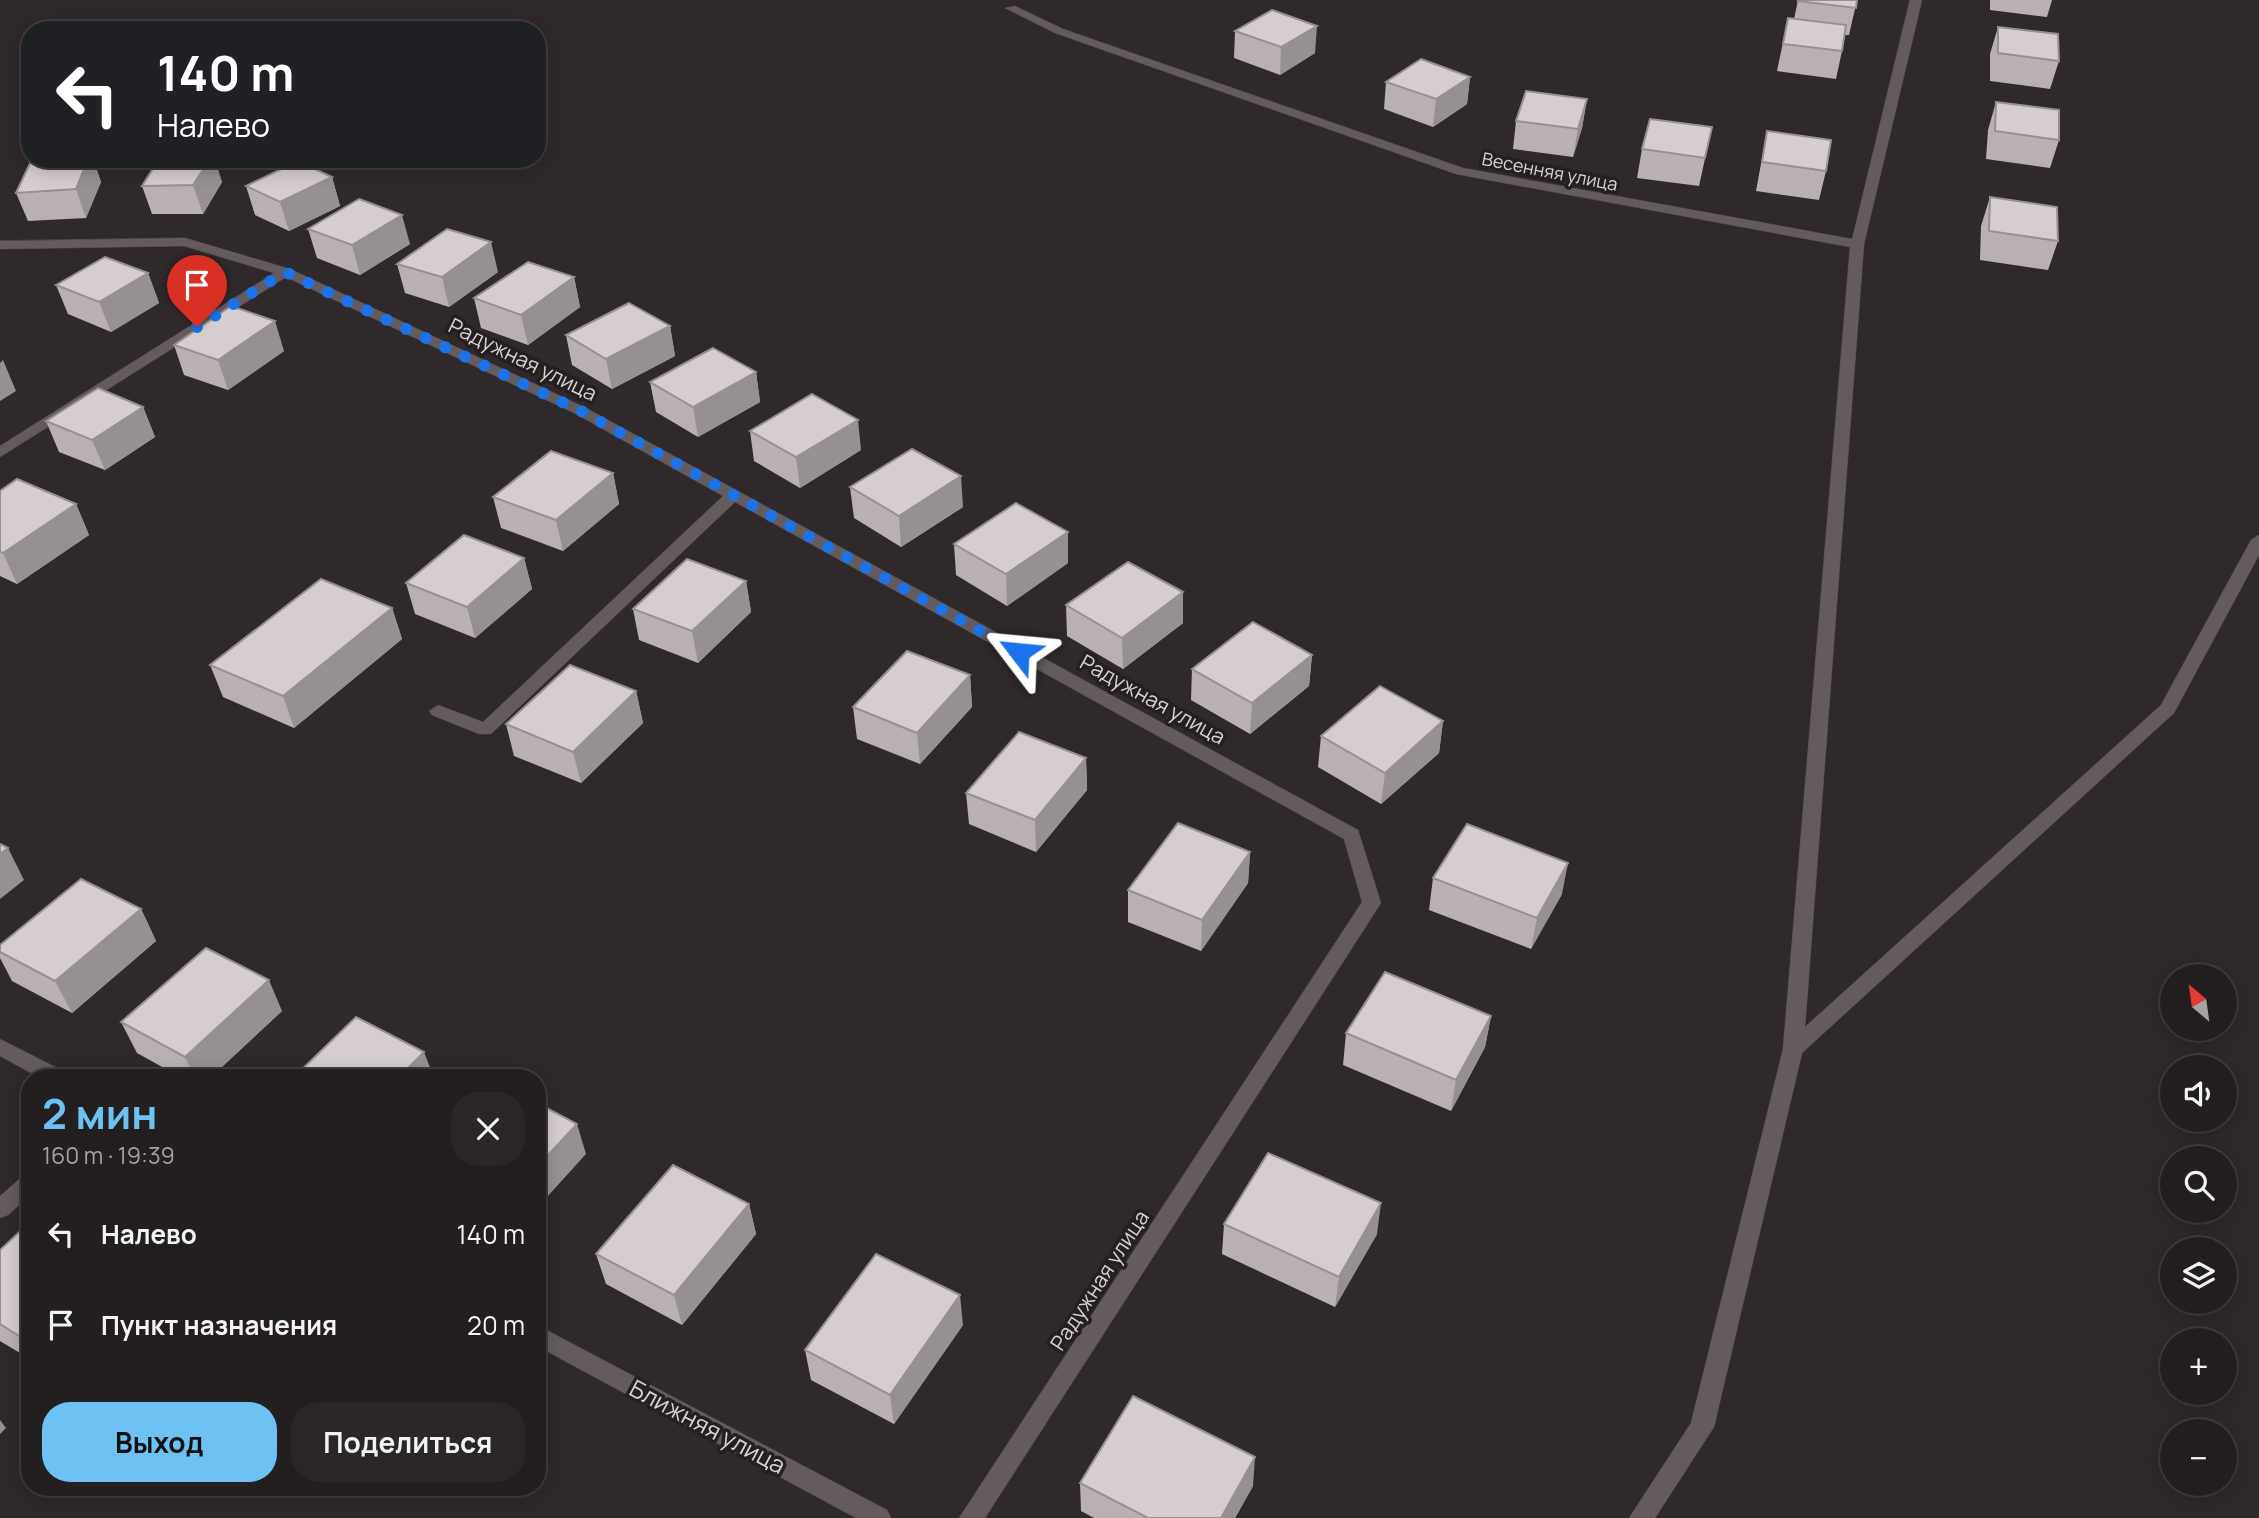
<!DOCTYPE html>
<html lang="ru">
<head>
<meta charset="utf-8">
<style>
  :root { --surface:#231f20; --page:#2b2729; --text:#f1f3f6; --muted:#a3a2a5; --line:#403d3e; --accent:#6dc2f3 }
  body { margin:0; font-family:Manrope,sans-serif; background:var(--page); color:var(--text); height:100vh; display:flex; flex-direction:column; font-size:26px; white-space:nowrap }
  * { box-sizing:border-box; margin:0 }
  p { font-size:23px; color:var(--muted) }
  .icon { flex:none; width:38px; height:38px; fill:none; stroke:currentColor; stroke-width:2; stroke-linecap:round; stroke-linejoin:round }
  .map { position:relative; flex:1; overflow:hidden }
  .details { position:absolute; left:21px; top:1069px; width:525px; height:427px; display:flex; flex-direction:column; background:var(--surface); border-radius:28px; box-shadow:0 4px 18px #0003,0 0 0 2px var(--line) }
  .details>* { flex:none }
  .banner { position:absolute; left:21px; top:21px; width:525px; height:147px; border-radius:28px; box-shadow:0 4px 18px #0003,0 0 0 2px var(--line); background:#202124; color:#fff; overflow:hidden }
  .needle { width:46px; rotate:331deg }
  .controls { position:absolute; left:2160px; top:964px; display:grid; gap:14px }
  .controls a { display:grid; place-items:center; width:77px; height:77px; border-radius:50%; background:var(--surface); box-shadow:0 4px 18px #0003,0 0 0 2px var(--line); font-size:35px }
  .pin { position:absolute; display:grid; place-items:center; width:60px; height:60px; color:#fff; margin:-72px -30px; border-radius:50% 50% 50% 0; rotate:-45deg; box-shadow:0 0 7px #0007 }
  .pin .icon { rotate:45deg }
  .me { position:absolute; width:77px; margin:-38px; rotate:299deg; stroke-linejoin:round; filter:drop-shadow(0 0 5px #0008) }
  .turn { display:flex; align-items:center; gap:24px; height:147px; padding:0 21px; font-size:32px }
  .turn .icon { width:91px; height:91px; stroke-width:2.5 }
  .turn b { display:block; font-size:49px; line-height:60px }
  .round { display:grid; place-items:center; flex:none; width:74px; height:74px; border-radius:28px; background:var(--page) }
  .summary { display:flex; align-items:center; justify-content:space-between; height:119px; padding:0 21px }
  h1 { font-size:42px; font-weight:700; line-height:52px; color:var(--accent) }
  .cta { display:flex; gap:14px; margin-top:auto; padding:14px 21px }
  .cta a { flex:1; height:80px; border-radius:28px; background:var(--accent); color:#111; font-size:28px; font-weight:700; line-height:80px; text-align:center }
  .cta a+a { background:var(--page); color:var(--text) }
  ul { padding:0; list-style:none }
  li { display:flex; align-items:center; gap:21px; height:91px; padding:0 21px }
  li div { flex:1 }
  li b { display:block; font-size:26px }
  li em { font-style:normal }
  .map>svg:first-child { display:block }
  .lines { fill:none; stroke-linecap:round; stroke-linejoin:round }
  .minor-casing { stroke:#4d4749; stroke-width:1 }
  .minor { fill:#635b5d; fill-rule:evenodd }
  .wall { fill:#b8b0b2 }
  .shaded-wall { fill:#969091 }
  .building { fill:#d6cdcf; stroke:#969091; stroke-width:2 }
  .route { stroke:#1a73e8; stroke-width:12; stroke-dasharray:0 21.6 }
  .labels { text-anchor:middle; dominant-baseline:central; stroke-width:7; stroke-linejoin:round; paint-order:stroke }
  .far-street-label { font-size:18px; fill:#d7d2d4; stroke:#251f21 }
  .street-label { font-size:21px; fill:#d7d2d4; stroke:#251f21 }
  .near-street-label { font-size:24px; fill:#d7d2d4; stroke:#251f21 }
</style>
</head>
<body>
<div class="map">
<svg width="2259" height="1518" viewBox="0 0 2259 1518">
  <rect width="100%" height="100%" fill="#2f292b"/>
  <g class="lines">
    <g class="minor-casing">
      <g id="minor">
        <polygon points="1910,0 1922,0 1864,244 1805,1027 2161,705 2251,540 2259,535 2259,555 2174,713 1802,1053 1714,1427 1655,1518 1629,1518 1691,1423 1783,1049 1850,247 1456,174 1055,33 1005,8 1015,6 1063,29 1463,168 1852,239"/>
        <polygon points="185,238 290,269 586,408 1358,830 1381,903 985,1518 959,1518 1362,902 1344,839 735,502 491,734 479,734 432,715 429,711 438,705 483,722 723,496 576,414 286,277 0,457 0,446 274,273 184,246 0,249 0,241"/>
        <polygon points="0,1039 65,1072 68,1078 40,1078 0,1056"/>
        <polygon points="30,1173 30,1195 8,1215 0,1218 0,1196 23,1176"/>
        <polygon points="537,1325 887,1510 891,1518 856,1518 537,1346"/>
      </g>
    </g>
    <use href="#minor" class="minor"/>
  </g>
  <g class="wall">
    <polygon points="1798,0 1857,0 1849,35 1845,35 1842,51 1836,79 1777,71 1788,18 1794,19"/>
    <polygon points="1990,0 2052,0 2047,17 1990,10"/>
    <polygon points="1998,27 2059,61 2050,89 1990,81 1990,54"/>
    <polygon points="1235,31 1315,53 1280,75 1234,58"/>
    <polygon points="1470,77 1467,104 1433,127 1384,109 1386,82"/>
    <polygon points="1587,99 1582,128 1573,157 1513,149 1516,121"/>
    <polygon points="1996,102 2059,140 2050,168 1986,159 1988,130"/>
    <polygon points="1712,127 1699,186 1637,178 1642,149"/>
    <polygon points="1767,131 1826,171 1819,200 1756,191"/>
    <polygon points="32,159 93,159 101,182 86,218 28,221 16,193"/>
    <polygon points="332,177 340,206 289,231 255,215 246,186"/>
    <polygon points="222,182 203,214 152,214 142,186"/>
    <polygon points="1990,197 2058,241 2048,270 1980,260 1981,226"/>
    <polygon points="308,229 410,244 360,275 317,258"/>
    <polygon points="397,264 498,272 449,307 405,293"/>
    <polygon points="148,273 159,303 111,332 68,314 56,285"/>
    <polygon points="574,277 580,307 528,345 481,328 474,298"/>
    <polygon points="670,326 675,356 612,389 572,365 566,335"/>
    <polygon points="174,345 284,351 228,390 184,375"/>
    <polygon points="756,372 760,402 698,437 656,412 650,382"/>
    <polygon points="143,407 155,437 105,470 59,452 46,421"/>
    <polygon points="750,431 861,450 800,488 754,461"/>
    <polygon points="613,473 619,504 563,551 501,528 493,497"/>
    <polygon points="850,487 963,507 901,547 854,518"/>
    <polygon points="0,491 76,504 89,535 17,584 0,576"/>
    <polygon points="1068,532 1068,563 1007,606 956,575 954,544"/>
    <polygon points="524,558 532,589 475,638 415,614 406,583"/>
    <polygon points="746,581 751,612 698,663 639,640 633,609"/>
    <polygon points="1066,605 1183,623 1123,669 1067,636"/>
    <polygon points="392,608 402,639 294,728 223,697 210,665"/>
    <polygon points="1312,655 1309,686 1250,734 1191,700 1192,669"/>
    <polygon points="970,675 972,707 920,764 857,739 853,707"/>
    <polygon points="636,691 643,723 581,783 514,756 506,724"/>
    <polygon points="1443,721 1439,753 1381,804 1318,767 1321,736"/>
    <polygon points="1086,758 1087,790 1036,852 969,824 966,793"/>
    <polygon points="1250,852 1248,883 1201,951 1128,922 1128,890"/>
    <polygon points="1433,878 1562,894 1531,949 1429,910"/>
    <polygon points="141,909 156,941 72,1013 12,981 0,958 0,945"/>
    <polygon points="282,1011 210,1078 182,1078 137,1053 121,1022"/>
    <polygon points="1491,1016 1485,1047 1451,1111 1343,1065 1346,1033"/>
    <polygon points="749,1204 756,1234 682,1325 606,1284 596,1254"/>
    <polygon points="30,1222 30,1359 0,1341 0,1250"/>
    <polygon points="1224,1224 1377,1234 1335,1307 1222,1254"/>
    <polygon points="963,1325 894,1424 811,1380 805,1350"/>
    <polygon points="1080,1483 1253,1486 1235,1518 1094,1518 1081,1511"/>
  </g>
  <g class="shaded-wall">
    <polygon points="1317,26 1315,53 1280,75 1281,47"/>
    <polygon points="1470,77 1467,104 1433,127 1436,99"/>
    <polygon points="1587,99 1582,128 1573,157 1578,129"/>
    <polygon points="88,159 93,159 101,182 86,218 76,189"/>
    <polygon points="210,159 215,159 222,182 203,214 193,185"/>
    <polygon points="332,177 340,206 289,231 280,202"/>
    <polygon points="402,215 410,244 360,275 352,245"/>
    <polygon points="491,242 498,272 449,307 442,277"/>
    <polygon points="148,273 159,303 111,332 99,302"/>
    <polygon points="574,277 580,307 528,345 521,315"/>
    <polygon points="275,321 284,351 228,390 218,360"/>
    <polygon points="670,326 675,356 612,389 606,359"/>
    <polygon points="3,360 16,391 0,401 0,363"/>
    <polygon points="756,372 760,402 698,437 693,407"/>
    <polygon points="143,407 155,437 105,470 92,440"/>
    <polygon points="858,420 861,450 800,488 796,457"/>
    <polygon points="613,473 619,504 563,551 556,520"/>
    <polygon points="961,476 963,507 901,547 899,516"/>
    <polygon points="76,504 89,535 17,584 3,553"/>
    <polygon points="1068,532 1068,563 1007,606 1006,574"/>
    <polygon points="524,558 532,589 475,638 467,607"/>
    <polygon points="746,581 751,612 698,663 692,631"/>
    <polygon points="1183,592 1183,623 1123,669 1122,638"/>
    <polygon points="392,608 402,639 294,728 283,696"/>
    <polygon points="1312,655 1309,686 1250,734 1252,703"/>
    <polygon points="970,675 972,707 920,764 917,733"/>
    <polygon points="636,691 643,723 581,783 573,752"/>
    <polygon points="1443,721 1439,753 1381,804 1385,773"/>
    <polygon points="1086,758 1087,790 1036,852 1035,820"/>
    <polygon points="8,848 24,880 0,899 0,854"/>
    <polygon points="1250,852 1248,883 1201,951 1202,920"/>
    <polygon points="1568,863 1562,894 1531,949 1537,918"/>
    <polygon points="141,909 156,941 72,1013 55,981"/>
    <polygon points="269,980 282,1011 210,1078 195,1078 185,1057"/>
    <polygon points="1491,1016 1485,1047 1451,1111 1456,1080"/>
    <polygon points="424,1052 434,1078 398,1078"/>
    <polygon points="577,1124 586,1154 537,1208 537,1167"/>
    <polygon points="1381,1203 1377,1234 1335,1307 1339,1277"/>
    <polygon points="749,1204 756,1234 682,1325 674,1295"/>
    <polygon points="960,1295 963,1325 894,1424 890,1395"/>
    <polygon points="0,1420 6,1428 0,1434"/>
    <polygon points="1255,1457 1253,1486 1235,1518 1221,1518"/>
  </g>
  <g class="building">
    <polygon points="1799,0 1857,0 1856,8 1798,1"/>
    <polygon points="1272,10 1317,26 1281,47 1235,31"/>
    <polygon points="1788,18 1846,25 1842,51 1783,44"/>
    <polygon points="1998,27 2058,34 2059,61 1998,53"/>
    <polygon points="1421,59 1470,77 1436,99 1386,82"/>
    <polygon points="1526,91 1587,99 1578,129 1516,121"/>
    <polygon points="1996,102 2059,110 2059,140 1995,131"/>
    <polygon points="1650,119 1712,127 1705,158 1642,149"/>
    <polygon points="1767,131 1831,140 1826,171 1762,162"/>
    <polygon points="32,159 88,159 76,189 16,193"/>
    <polygon points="159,159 210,159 193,185 142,186"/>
    <polygon points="298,161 332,177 280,202 246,186"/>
    <polygon points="1990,197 2057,207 2058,241 1989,231"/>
    <polygon points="359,199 402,215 352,245 308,229"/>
    <polygon points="447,229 491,242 442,277 397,264"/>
    <polygon points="105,257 148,273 99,302 56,285"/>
    <polygon points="528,262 574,277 521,315 474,298"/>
    <polygon points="629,303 670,326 606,359 566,335"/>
    <polygon points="231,306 275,321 218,360 174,345"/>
    <polygon points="713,348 756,372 693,407 650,382"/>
    <polygon points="98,388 143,407 92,440 46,421"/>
    <polygon points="812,394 858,420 796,457 750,431"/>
    <polygon points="912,449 961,476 899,516 850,487"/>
    <polygon points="551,451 613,473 556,520 493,497"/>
    <polygon points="17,479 76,504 3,553 0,552 0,491"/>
    <polygon points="1016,503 1068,532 1006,574 954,544"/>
    <polygon points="464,535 524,558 467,607 406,583"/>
    <polygon points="687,559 746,581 692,631 633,609"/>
    <polygon points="1128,562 1183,592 1122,638 1066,605"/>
    <polygon points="321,579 392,608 283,696 210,665"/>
    <polygon points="1253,622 1312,655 1252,703 1192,669"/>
    <polygon points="907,651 970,675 917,733 853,707"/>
    <polygon points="570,665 636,691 573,752 506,724"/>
    <polygon points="1380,686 1443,721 1385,773 1321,736"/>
    <polygon points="1019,732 1086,758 1035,820 966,793"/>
    <polygon points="1178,823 1250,852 1202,920 1128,890"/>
    <polygon points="1467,824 1568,863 1537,918 1433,878"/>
    <polygon points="0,844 8,848 0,854"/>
    <polygon points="81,879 141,909 55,981 0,952 0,945"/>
    <polygon points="206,948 269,980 185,1057 121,1022"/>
    <polygon points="1385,972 1491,1016 1456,1080 1346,1033"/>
    <polygon points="356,1017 424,1052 398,1078 293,1078"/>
    <polygon points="537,1103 577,1124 537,1167"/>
    <polygon points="1268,1153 1381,1203 1339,1277 1224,1224"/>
    <polygon points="673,1165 749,1204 674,1295 596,1254"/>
    <polygon points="30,1222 30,1341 29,1342 0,1324 0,1250"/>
    <polygon points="876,1254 960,1295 890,1395 805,1350"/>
    <polygon points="1133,1396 1255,1457 1221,1518 1148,1518 1080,1483"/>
  </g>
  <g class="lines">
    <polyline class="route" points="197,327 285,272 581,411 1019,652"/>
  </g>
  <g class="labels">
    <g class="far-street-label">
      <text transform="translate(1550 171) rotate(11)">Весенняя улица</text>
    </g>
    <g class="street-label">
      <text transform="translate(523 359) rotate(26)">Радужная улица</text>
      <text transform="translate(1153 699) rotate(29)">Радужная улица</text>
      <text transform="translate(1099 1280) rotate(-57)">Радужная улица</text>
    </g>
    <g class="near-street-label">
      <text transform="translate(708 1426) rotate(28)">Ближняя улица</text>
    </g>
  </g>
</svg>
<div class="controls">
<a><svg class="needle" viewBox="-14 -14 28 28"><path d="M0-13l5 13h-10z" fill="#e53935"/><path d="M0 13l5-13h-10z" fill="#a3a2a5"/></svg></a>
<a><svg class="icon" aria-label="sound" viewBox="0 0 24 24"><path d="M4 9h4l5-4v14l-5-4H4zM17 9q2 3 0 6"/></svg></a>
<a><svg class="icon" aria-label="search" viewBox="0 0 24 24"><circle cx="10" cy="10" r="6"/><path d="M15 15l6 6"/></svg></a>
<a><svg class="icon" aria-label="layers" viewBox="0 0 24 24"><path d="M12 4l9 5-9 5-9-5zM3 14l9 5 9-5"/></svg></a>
<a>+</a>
<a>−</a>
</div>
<div class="pin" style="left:197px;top:327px;background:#d93025"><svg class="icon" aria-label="arrive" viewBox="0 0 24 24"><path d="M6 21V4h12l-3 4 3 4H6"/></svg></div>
<svg class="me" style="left:1019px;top:652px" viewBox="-20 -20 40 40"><path d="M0-17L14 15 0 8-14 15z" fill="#1a73e8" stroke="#fff" stroke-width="4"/></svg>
<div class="banner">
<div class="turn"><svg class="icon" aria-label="left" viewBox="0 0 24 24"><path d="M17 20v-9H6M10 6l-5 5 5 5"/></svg><div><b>140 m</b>Налево</div></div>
</div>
<section class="details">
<div class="summary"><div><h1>2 мин</h1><p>160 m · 19:39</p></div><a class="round"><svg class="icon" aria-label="close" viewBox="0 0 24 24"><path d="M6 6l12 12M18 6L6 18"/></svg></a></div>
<ul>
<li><svg class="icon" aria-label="left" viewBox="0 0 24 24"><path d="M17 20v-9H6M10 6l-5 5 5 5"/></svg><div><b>Налево</b></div><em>140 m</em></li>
<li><svg class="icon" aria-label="arrive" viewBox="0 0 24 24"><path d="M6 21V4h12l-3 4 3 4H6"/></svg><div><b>Пункт назначения</b></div><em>20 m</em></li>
</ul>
<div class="cta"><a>Выход</a><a>Поделиться</a></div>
</section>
</div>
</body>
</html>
